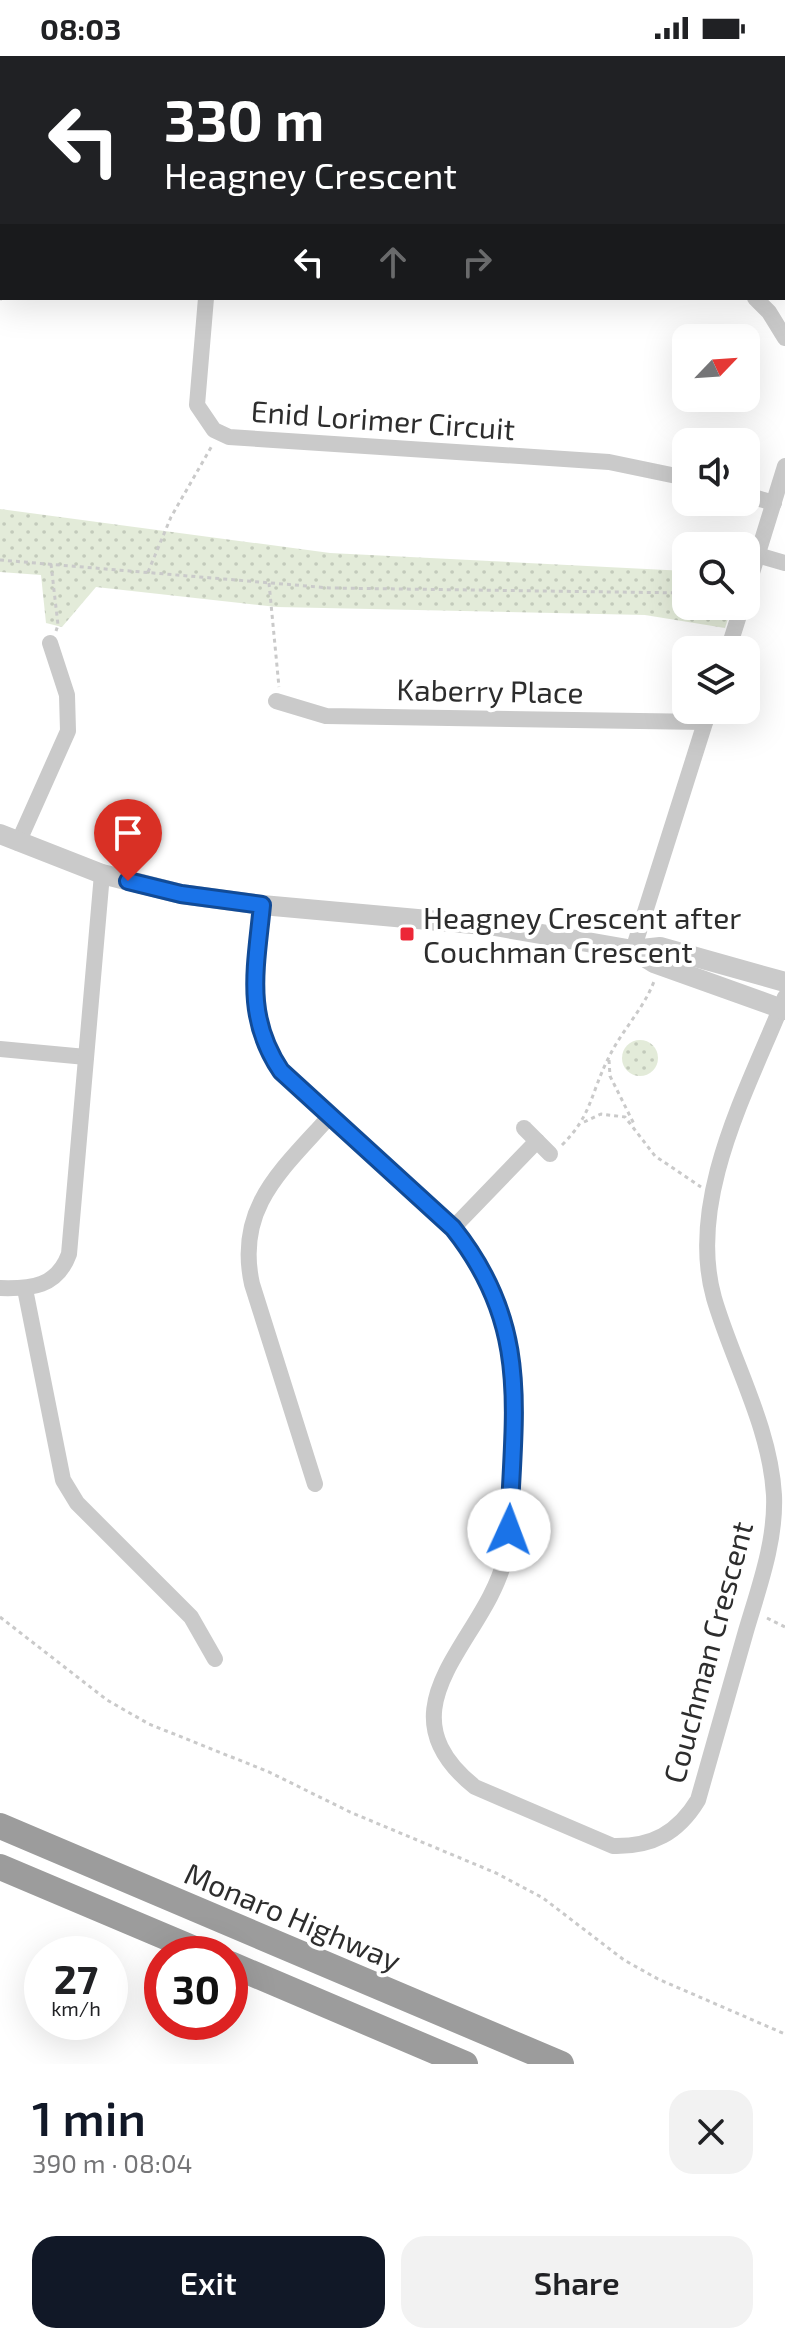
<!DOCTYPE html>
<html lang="en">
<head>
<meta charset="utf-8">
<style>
  :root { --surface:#fff; --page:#f2f2f2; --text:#202124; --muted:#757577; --accent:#111827 }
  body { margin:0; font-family:"Exo 2",sans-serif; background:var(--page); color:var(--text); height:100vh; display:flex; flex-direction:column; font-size:30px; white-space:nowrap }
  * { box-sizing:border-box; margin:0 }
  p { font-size:26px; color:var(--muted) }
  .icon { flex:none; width:44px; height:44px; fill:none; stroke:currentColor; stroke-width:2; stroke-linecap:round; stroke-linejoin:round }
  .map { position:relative; height:2008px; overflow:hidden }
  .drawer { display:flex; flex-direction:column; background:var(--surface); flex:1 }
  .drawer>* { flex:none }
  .banner { position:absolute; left:0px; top:0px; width:786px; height:244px; box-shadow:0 8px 32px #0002; background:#202124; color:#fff; overflow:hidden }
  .needle { width:52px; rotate:65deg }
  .buttons { position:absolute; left:672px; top:268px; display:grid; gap:16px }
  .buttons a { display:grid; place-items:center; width:88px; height:88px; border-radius:16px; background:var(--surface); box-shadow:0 8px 32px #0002; font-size:40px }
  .speed { position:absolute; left:24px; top:1880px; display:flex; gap:16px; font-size:40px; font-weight:700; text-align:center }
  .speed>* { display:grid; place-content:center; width:104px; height:104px; border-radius:50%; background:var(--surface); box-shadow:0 8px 32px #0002; line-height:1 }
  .speed small { font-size:20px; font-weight:400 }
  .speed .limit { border:12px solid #d22; background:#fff; color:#111 }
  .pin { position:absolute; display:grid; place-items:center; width:68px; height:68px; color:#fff; margin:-82px -34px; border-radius:50% 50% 50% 0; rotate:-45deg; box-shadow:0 0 8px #0007 }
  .pin .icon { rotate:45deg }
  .me { position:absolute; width:88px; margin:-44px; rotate:2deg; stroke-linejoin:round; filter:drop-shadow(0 0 6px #0008) }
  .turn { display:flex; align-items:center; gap:28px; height:168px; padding:0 32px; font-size:36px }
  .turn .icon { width:104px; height:104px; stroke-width:2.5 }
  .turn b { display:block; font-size:56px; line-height:68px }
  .lanes { display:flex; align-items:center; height:76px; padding:0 32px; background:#0003; justify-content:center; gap:40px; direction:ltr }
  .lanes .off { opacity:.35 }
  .round { display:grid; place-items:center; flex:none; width:84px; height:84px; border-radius:24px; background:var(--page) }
  .overview { display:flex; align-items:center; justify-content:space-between; height:136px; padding:0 32px }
  h1 { font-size:48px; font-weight:600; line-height:60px; color:var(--accent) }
  .action { display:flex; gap:16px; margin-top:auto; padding:16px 32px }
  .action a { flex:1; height:92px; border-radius:24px; background:var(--accent); color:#fff; font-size:32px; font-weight:600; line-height:92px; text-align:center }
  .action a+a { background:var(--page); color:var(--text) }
  .status { display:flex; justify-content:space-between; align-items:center; height:56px; padding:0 40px; background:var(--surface); direction:ltr }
  .status svg { height:22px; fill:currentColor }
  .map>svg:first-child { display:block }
  .grass { fill:url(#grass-dots) }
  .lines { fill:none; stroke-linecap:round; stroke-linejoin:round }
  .path { stroke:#cacaca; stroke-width:3; stroke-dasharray:4 4; stroke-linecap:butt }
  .minor { stroke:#cacaca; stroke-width:16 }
  .tertiary { stroke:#cacaca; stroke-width:20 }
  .trunk { stroke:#9c9c9c; stroke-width:26 }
  .route-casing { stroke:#114b97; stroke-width:20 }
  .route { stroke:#1a73e8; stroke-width:14 }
  .poi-dot { fill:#ec2737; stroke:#fff; stroke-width:3 }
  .labels { text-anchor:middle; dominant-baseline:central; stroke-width:8; stroke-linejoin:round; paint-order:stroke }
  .street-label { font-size:30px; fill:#2d2d2d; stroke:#fff }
  .poi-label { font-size:30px; fill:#2d2d2d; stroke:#fff; text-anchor:start }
</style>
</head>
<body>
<div class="status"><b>08:03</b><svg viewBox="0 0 49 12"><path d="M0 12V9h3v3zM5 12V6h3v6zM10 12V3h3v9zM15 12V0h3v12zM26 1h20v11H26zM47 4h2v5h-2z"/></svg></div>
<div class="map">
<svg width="785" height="2008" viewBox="0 0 785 2008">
  <defs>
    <pattern id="grass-dots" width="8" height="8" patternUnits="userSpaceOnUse" patternTransform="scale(2)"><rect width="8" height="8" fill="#e3ebd9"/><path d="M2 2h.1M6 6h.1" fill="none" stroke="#c3cabb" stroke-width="1.8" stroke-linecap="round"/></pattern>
  </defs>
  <rect width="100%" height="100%" fill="#fff"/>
  <g class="grass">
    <polygon points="0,0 734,0 735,2 2,2 0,150"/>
    <polygon points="0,453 330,497 686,515 686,550 732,550 725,572 645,559 277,551 96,531 62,571 46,567 41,519 0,516"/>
    <circle cx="640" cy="1002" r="18"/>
  </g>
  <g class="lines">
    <g class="path">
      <polyline points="64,0 64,2"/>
      <polyline points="700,0 701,2"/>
      <polyline points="195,2 197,0"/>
      <polyline points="0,37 2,37"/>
      <polyline points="0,140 2,140"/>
      <polyline points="0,244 2,241"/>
      <polyline points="0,504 330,532 686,537"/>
      <polyline points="51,508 58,569 56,575"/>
      <polyline points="148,516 171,461 213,388"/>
      <polyline points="269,527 279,631"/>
      <polyline points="609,1004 610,1020 635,1070"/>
      <polyline points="584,1066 601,1058 625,1061 655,1100 701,1131"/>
      <path d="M 562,1089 C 592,1059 590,1039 608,1003 C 621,975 644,953 655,923"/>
      <polyline points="0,1561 107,1644 149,1668 269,1716 350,1756 496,1817 543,1842 624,1904 658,1923 785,1978"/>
      <polyline points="767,1562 785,1571"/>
    </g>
    <g class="minor">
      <polyline points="784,139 785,137"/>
      <polyline points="784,191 785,192"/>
      <polyline points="206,242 197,349 214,374 229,381 609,406 686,422"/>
      <polyline points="755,242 769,256 785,282"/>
      <polyline points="746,439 774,447"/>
      <polyline points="757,499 785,507"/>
      <polyline points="746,536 785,410"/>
      <polyline points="728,594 742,550"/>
      <polyline points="276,645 326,660 705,666"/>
      <polyline points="18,787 68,675 67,639 50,587"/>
      <path d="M 262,849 C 257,912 244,960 281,1015 L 453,1172 C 519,1255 514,1310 511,1411 C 510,1441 512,1473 505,1502 C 486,1585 375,1651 475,1731 L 613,1790 C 652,1791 678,1777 698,1744 C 714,1688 730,1631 746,1575 C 759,1531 776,1485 774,1439 C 770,1370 733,1307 714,1242 C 686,1143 749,1031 785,941"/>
      <polyline points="633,894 709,654"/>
      <polyline points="0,993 86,1001"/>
      <polyline points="524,1072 537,1085"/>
      <polyline points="453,1172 537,1085 550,1098"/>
      <path d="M 0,1232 C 31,1233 57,1231 69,1198 L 102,818"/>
      <polyline points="25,1233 63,1424 77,1447 191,1561 215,1603"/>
      <path d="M 315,1428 L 252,1228 C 235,1151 283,1113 330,1060"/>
    </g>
    <g class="tertiary">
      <polyline points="0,778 102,818 181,838 262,849 495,870 633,894 660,891 785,926"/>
      <polyline points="633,894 654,907 785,954"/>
    </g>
    <g class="trunk">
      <polyline points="0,1770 561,2008"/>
      <polyline points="0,1811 206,1898"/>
      <polyline points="230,1908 465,2008"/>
    </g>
  </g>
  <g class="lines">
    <g class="route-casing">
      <path id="route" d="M 128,825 L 181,838 L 262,849 C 256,912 244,960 281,1015 L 453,1172 C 532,1271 513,1355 509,1474"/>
    </g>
    <use href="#route" class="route"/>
  </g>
  <rect class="poi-dot" x="399" y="870" width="16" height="16" rx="4"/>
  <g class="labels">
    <g class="street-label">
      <text transform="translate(383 363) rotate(4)">Enid Lorimer Circuit</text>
      <text transform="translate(490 634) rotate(1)">Kaberry Place</text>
      <text transform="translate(707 1596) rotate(-75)">Couchman Crescent</text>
      <text transform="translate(293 1860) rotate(23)">Monaro Highway</text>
    </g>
    <g class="poi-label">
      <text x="423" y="861">Heagney Crescent after<tspan x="423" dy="34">Couchman Crescent</tspan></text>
    </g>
  </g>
</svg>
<div class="buttons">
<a><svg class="needle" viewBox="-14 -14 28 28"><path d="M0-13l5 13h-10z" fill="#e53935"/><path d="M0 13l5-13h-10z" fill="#757577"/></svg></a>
<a><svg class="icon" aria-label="sound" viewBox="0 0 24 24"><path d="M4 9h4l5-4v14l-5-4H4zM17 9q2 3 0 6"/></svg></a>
<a><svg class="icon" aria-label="search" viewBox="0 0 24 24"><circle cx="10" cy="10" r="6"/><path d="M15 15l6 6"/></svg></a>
<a><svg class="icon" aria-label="layers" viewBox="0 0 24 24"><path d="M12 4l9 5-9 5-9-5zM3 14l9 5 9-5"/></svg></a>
</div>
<div class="speed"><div>27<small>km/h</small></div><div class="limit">30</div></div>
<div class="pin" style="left:128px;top:825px;background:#d93025"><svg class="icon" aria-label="arrive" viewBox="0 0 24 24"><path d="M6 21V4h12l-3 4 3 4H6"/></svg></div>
<svg class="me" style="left:509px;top:1474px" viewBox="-20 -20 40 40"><circle r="19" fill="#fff"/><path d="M0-13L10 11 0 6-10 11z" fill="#1a73e8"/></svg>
<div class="banner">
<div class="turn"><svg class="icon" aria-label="left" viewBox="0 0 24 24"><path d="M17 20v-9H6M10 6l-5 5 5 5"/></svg><div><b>330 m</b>Heagney Crescent</div></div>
<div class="lanes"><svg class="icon" aria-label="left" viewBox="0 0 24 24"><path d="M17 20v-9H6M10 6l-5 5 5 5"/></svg><svg class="icon off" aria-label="ahead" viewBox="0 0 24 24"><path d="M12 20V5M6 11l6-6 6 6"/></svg><svg class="icon off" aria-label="right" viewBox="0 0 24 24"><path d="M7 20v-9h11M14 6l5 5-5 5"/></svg></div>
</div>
</div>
<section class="drawer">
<div class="overview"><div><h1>1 min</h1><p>390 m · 08:04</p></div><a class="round"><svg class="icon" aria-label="close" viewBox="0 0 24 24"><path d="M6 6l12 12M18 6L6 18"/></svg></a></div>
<div class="action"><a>Exit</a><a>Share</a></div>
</section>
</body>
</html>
